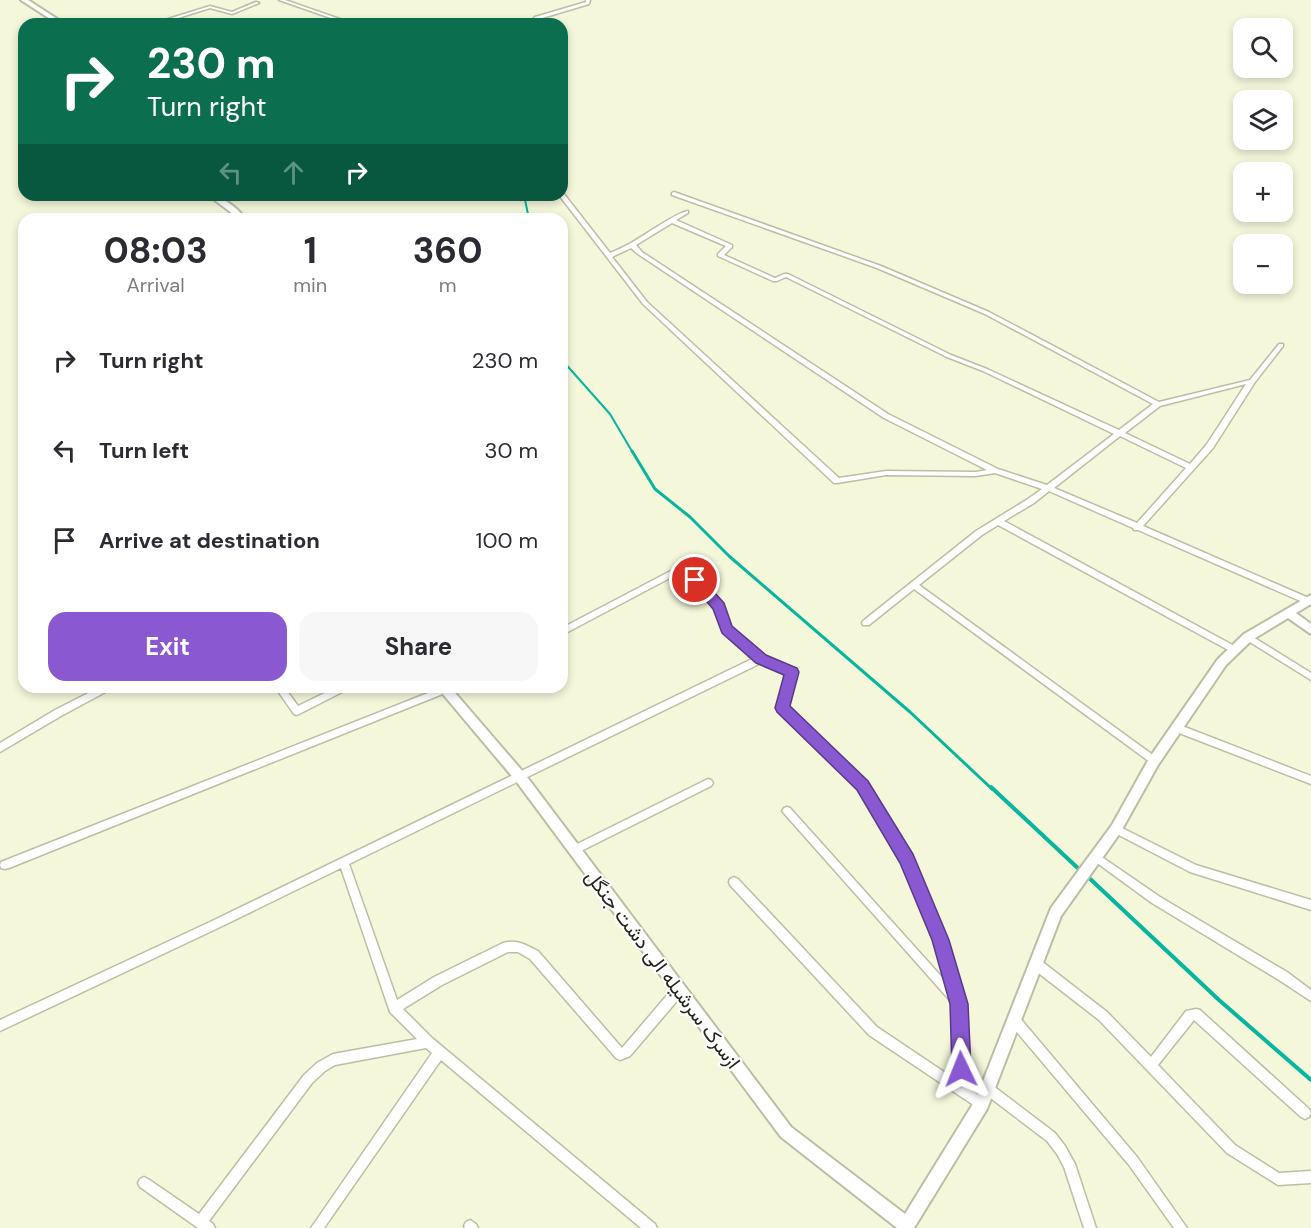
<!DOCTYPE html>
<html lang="en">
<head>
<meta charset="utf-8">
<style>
  :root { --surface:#fff; --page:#f7f7f7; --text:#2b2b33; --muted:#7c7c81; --accent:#8a59d2 }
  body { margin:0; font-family:"DM Sans",Vazirmatn,sans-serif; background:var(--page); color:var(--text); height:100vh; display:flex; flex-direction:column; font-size:22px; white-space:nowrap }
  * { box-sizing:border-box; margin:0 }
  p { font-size:20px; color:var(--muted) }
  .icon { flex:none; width:33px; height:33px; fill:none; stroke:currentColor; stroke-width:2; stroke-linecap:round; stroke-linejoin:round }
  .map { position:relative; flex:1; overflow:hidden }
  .panel { position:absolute; left:18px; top:213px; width:550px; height:480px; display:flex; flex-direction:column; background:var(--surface); border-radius:18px; box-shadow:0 3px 9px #0003 }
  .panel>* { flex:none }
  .banner { position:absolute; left:18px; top:18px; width:550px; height:183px; border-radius:18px; box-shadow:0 3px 9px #0003; background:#0b6e4f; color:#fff; overflow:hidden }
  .controls { position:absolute; left:1233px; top:18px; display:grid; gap:12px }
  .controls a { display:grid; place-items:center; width:60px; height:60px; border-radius:12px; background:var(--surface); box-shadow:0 3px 9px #0003; font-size:30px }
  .pin { position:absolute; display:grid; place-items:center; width:51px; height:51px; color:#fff; margin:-26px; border:3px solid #fff; border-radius:50%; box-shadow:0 2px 6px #0007 }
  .me { position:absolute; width:66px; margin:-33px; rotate:358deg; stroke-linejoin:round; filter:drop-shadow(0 0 4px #0008) }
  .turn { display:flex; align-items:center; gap:21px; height:126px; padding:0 30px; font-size:27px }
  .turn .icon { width:78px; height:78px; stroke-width:2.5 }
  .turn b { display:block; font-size:42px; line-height:51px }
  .lanes { display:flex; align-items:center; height:57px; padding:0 30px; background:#0003; justify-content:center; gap:30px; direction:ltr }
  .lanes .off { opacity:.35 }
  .eta { display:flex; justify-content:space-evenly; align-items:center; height:102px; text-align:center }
  .eta b { font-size:36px; font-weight:700; line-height:42px }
  .cta { display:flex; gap:12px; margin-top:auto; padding:12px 30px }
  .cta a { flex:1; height:69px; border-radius:18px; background:var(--accent); color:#fff; font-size:24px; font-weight:700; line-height:69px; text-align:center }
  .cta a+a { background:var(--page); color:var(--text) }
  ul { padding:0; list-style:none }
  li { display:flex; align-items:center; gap:18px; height:90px; padding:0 30px }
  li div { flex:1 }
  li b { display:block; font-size:22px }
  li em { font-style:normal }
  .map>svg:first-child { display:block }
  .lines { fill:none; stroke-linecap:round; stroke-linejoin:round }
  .stream-far2 { stroke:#08b59f; stroke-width:2 }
  .stream-far1 { stroke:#08b59f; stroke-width:3 }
  .stream { stroke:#08b59f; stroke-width:4 }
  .minor-casing { stroke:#bcbea4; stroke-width:3 }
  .tertiary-casing { stroke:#bcbea4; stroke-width:4 }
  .minor { fill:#fff; fill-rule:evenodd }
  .tertiary { fill:#fff; fill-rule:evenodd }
  .route { fill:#8a59d2; stroke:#5a3a88; stroke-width:1.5 }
  .labels { text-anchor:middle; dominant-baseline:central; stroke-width:4.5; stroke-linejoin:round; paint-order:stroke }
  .near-street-label { font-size:20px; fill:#23241a; stroke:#fff }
</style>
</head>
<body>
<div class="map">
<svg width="1311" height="1228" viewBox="0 0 1311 1228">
  <rect width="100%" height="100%" fill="#f5f7db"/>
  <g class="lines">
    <g class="stream-far2">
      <polyline points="524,195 529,219"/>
      <polyline points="562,360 610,414 633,453"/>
    </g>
    <polyline class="stream-far1" points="632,451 655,489 690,517 729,556 910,712 992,789"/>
    <g class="stream">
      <polyline points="991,787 1082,872"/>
      <polyline points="1087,876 1219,1000 1311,1080"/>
    </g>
    <g class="minor-casing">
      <g id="minor">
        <polygon points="279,0 285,0 354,24 348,24"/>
        <polygon points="586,0 590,0 589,4 539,19 533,24 528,24 535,17 586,2"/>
        <polygon points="256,2 259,3 232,14 210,8 159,24 152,24 210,6 232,12"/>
        <path d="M 674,192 L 881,266 L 989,312 L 1159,402 L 1250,380 L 1279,344 L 1283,344 L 1283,346 L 1255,382 L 1213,448 L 1143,526 L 1311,599 L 1311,603 L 1305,603 L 1138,530 L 1134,530 L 1133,528 L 1049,491 L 1034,503 L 1004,521 L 1238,648 L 1239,650 L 1238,652 L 1232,652 L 998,525 L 982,535 L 919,585 L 1157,758 L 1159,761 L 1157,764 L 1154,765 L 914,589 L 869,625 L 863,625 L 862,623 L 863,621 L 976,531 L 1028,499 L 1042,489 L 995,473 L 976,476 L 886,475 L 837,483 L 834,483 L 643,304 L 559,195 L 564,194 L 610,253 C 617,250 624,247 631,243 C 644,236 677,212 688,211 L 688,213 L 676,220 L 732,245 L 732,247 L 724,255 L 775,278 L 784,274 L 788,274 L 951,355 L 987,369 L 1119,430 L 1153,404 L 985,314 L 877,268 L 672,195 L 672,193 ZM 672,223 L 726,246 L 718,254 L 718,256 L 773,281 L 777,281 L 786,277 L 947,357 L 983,371 L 1114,434 L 1047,485 L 998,469 L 888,414 L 642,252 L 636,245 ZM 631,248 L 638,254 L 884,418 L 987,470 L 976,472 L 886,471 L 839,478 L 647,302 L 612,257 ZM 1246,384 L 1207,444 L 1190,464 L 1125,433 L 1160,406 ZM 1120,436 L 1186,468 L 1137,523 L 1054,488 Z"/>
        <path d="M 684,564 L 687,565 L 722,605 L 730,627 L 764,657 L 795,670 L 796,672 L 788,707 L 866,783 L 910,856 L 946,940 L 964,1004 L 968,1088 L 986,1100 L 988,1104 L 986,1108 L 982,1110 L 978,1108 L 869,1035 L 730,885 L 729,882 L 730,879 L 734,877 L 738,879 L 877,1027 L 956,1080 L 954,1005 L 782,811 L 784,808 L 787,807 L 790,808 L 948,984 L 936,940 L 903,861 L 860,789 L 780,711 L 779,708 L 787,674 L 761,663 L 349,864 L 397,1000 L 434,977 L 503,943 C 517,939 526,945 538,951 L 622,1048 L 674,987 L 678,986 L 682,987 L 683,991 L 682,995 L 630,1056 L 620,1060 L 616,1058 L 530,959 L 518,952 L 508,952 L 442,985 L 403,1009 L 432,1038 L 655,1224 L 657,1228 L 641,1228 L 441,1060 L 324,1228 L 311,1228 L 432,1053 L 426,1048 L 335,1065 L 325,1071 L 312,1083 L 209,1221 L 213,1224 L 215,1228 L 198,1228 L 140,1187 L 138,1183 L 140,1179 L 144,1177 L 148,1179 L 199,1214 L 304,1075 L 317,1063 L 333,1054 L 417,1039 L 390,1012 L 341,868 L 218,928 L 0,1031 L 0,1020 L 210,922 L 754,658 L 723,631 L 715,608 L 683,571 L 562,635 L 562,628 Z"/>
        <polygon points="1248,634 1311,673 1311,680 1245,639 1244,637 1245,635"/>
        <polygon points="100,687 112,687 111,689 61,716 0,752 0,743 55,710"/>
        <polygon points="275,687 284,687 298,706 337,687 349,687 348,689 297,715 294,714"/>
        <polygon points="443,687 456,687 455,689 9,868 5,869 1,868 0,865 1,862"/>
        <polygon points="1177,724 1311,776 1311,784 1174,731 1172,728 1174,725"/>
        <polygon points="708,779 711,780 713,783 711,786 577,853 574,854 571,853 569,850 571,847"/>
        <polygon points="1116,825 1196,865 1311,900 1311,910 1190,872 1113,832 1111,829 1113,826"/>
        <polygon points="1096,853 1160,897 1287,972 1311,990 1311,1001 1279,980 1152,903 1093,860 1091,857 1093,854"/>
        <polygon points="1036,959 1040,960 1107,1012 1151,1057 1186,1011 1196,1009 1200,1010 1309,1109 1311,1113 1309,1117 1305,1119 1301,1117 1194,1020 1158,1065 1235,1145 1279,1173 1311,1171 1311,1183 1278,1185 1227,1153 1099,1020 1032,968 1031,964 1032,960"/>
        <polygon points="1015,1016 1019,1017 1137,1157 1187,1228 1174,1228 1129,1165 1011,1025 1010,1021 1011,1017"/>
        <polygon points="988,1083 992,1085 1055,1133 1065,1146 1075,1164 1096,1228 1084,1228 1064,1167 1057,1154 1047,1141 984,1093 982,1089 984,1085"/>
        <polygon points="470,1220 476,1224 478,1228 465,1228 464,1226 466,1222"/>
      </g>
    </g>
    <g class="tertiary-casing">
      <g id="tertiary">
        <polygon points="21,0 28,0 65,24 58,24"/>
        <path d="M 208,195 C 222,195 237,208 246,219 L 238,219 L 233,214 Z"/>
        <polygon points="1311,595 1311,604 1296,613 1311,624 1311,634 1288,618 1252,640 1226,665 1158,765 1120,833 1061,916 987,1109 914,1228 897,1228 781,1137 516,781 437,687 450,687 524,773 791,1127 905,1214 976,1099 1051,908 1112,825 1150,757 1218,659 1244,634"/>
      </g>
    </g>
    <use href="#minor" class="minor"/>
    <use href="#tertiary" class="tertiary"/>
  </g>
  <polygon class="route" points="695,575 700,577 724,603 732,626 766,655 797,668 799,672 790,706 868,781 913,854 949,940 968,1004 971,1069 968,1075 961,1078 955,1075 952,1069 950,1004 932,940 900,863 857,790 777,712 775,708 784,675 756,663 722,633 713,609 689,580"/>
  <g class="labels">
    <g class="near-street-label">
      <text transform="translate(663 969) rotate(53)">ازسرک سرشیله الی دشت جنگل</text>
    </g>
  </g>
</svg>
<div class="controls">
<a><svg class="icon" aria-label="search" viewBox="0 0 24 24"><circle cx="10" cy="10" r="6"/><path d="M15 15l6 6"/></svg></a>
<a><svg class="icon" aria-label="layers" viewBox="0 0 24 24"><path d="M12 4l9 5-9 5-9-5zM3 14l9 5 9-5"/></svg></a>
<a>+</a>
<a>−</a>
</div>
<div class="pin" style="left:695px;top:580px;background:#d93025"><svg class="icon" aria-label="arrive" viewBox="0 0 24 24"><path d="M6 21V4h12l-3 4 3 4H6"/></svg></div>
<svg class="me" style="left:961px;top:1069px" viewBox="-20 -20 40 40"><path d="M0-17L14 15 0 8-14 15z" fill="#8a59d2" stroke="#fff" stroke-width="4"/></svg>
<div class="banner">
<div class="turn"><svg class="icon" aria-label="right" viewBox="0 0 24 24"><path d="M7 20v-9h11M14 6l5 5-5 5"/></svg><div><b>230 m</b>Turn right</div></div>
<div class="lanes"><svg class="icon off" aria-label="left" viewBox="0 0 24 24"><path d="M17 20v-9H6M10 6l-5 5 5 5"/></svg><svg class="icon off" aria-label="ahead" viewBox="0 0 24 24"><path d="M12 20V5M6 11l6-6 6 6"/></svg><svg class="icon" aria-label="right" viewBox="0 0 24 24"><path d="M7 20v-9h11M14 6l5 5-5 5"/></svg></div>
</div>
<section class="panel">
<div class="eta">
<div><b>08:03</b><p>Arrival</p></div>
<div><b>1</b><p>min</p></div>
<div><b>360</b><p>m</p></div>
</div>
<ul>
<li><svg class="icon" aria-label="right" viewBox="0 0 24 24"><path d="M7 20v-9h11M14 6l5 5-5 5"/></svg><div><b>Turn right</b></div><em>230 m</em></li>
<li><svg class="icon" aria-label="left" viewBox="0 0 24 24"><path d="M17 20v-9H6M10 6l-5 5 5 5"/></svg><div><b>Turn left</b></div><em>30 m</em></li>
<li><svg class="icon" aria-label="arrive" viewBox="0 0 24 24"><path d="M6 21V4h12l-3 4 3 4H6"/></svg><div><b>Arrive at destination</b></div><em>100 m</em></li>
</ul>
<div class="cta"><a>Exit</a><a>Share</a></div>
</section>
</div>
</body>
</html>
